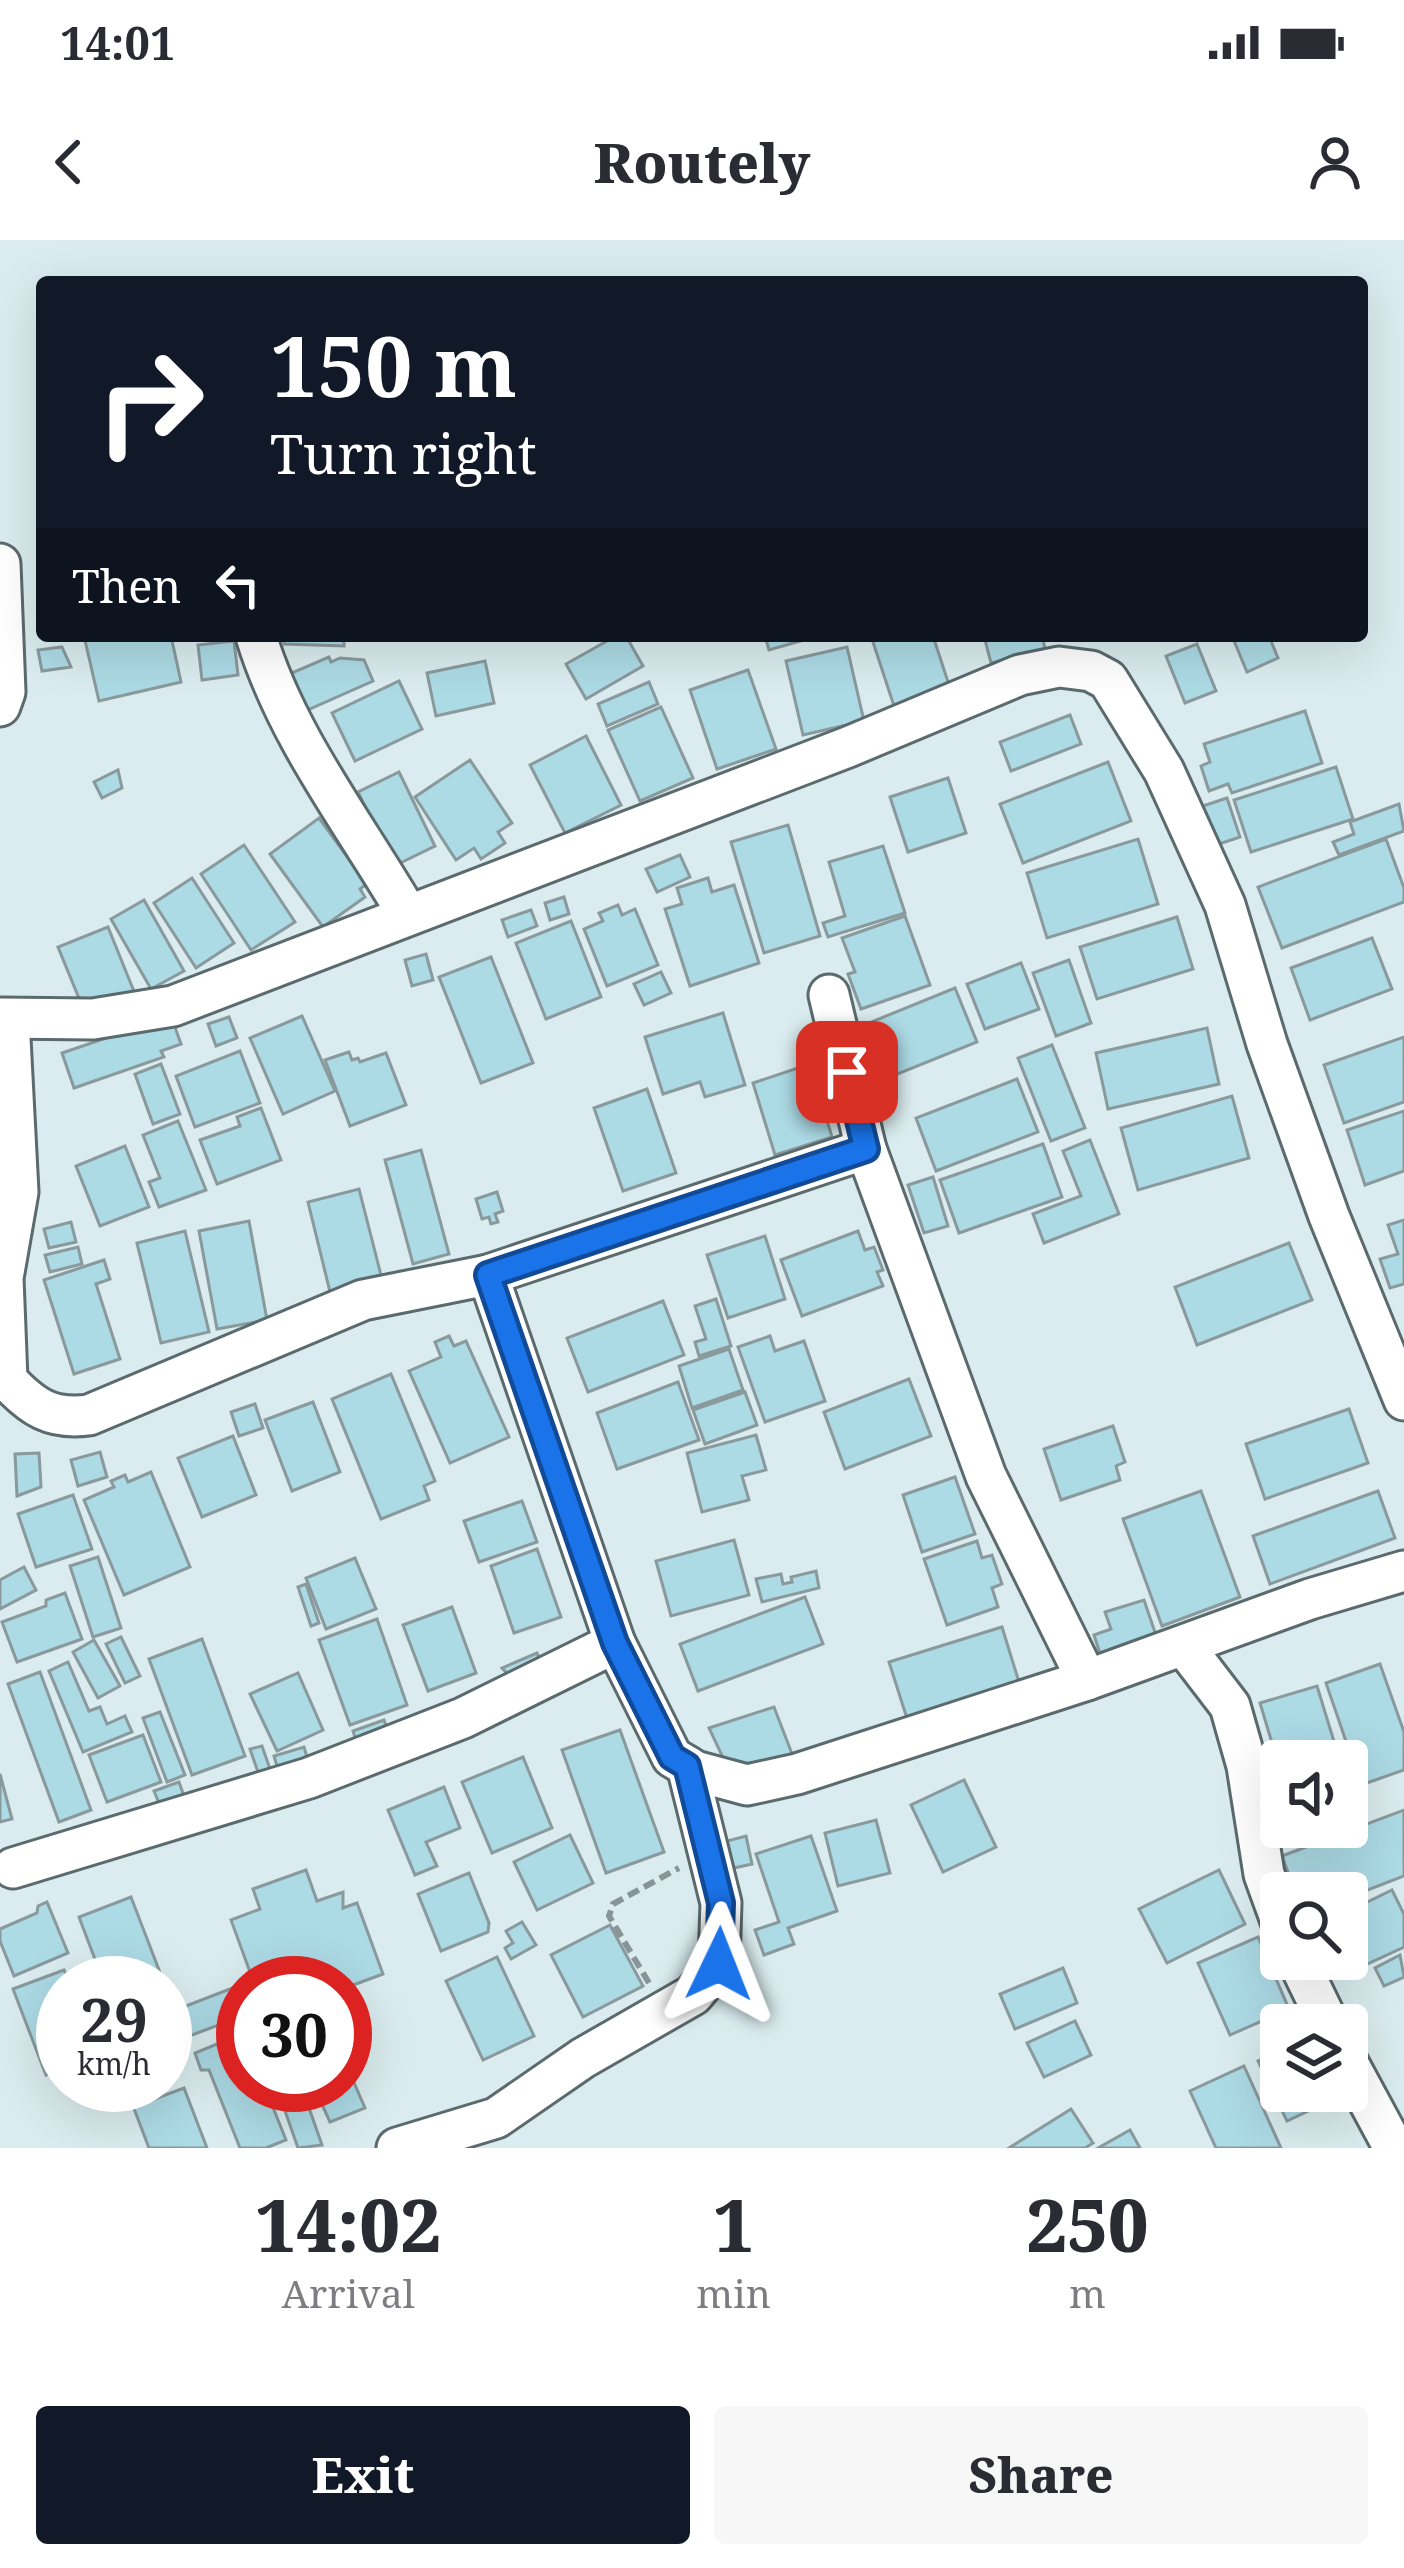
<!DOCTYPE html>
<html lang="en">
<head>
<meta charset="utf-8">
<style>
  :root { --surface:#fff; --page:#f7f7f7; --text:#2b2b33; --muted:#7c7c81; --accent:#111827 }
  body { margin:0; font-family:"Noto Serif",serif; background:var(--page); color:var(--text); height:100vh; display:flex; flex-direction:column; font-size:45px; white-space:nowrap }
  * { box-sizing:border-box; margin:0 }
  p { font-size:39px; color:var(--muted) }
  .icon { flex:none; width:66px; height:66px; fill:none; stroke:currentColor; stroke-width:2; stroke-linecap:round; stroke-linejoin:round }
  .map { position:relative; height:1908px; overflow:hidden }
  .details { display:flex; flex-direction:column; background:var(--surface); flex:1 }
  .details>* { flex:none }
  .banner { position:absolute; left:36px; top:36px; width:1332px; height:366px; border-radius:12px; box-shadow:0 12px 48px #0002; background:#111827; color:#fff; overflow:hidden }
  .buttons { position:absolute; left:1260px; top:1500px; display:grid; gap:24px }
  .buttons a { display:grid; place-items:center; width:108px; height:108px; border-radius:12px; background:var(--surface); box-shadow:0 12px 48px #0002; font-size:60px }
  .speed { position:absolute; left:36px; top:1716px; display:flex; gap:24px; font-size:60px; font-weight:700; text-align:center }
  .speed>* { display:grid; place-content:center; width:156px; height:156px; border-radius:50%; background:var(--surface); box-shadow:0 12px 48px #0002; line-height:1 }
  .speed small { font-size:30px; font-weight:400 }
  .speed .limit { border:18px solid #d22; background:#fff; color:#111 }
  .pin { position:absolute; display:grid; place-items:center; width:102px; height:102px; color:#fff; margin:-51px; border-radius:24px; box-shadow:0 6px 18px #0006 }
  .me { position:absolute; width:132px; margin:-66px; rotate:2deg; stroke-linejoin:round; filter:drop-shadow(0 0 9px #0008) }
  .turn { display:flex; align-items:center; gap:42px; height:252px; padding:0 36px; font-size:54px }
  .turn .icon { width:156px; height:156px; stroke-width:2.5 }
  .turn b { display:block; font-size:84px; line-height:102px }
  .then { display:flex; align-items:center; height:114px; padding:0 36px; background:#0003; gap:24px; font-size:45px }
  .eta { display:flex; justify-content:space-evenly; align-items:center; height:204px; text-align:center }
  .eta b { font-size:72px; font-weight:800; line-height:84px }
  .action { display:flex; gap:24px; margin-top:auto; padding:24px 36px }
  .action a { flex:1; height:138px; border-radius:12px; background:var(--accent); color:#fff; font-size:48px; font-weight:800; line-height:138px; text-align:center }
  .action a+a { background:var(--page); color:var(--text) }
  .status { display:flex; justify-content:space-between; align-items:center; height:84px; padding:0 60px; background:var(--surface); direction:ltr }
  .status svg { height:33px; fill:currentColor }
  header { display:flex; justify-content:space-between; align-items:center; height:156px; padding:0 36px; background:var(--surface); font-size:54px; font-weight:800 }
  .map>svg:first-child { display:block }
  .building { fill:#acdae5; stroke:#89999c; stroke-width:3 }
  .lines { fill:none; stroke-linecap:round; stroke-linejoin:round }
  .minor-casing { stroke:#5a6a6d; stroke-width:45 }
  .path { stroke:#889598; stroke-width:6; stroke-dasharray:12 6; stroke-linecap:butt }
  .minor { stroke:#fff; stroke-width:39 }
  .route-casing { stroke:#114b97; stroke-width:30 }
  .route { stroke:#1a73e8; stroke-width:21 }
</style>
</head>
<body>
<div class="status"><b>14:01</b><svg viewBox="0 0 49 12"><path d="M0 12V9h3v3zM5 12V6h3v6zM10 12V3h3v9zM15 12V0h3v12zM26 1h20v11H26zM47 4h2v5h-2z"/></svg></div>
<header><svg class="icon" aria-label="back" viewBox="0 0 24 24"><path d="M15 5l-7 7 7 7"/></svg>Routely<svg class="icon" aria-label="person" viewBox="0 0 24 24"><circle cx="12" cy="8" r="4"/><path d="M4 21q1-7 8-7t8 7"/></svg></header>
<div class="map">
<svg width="1404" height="1908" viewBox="0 0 1404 1908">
  <rect width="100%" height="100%" fill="#daecef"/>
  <g class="building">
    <polygon points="84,396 171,396 181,442 99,461"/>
    <polygon points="285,396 344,396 344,406 284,404"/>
    <polygon points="616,396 626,396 643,426 586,459 566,424"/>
    <polygon points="765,396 818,396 769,410"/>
    <polygon points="871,396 933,396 951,451 895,469"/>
    <polygon points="984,396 1042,396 1045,409 991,423"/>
    <polygon points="1232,396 1269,396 1278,418 1247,432"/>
    <polygon points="234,401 238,435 202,440 198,405"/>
    <polygon points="1197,404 1216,451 1185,463 1166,416"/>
    <polygon points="62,407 71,427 42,431 38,410"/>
    <polygon points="847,407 864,481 803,495 786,421"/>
    <polygon points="329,417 331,422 340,418 364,420 373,441 303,472 287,435"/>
    <polygon points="485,421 494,463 436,476 427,433"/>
    <polygon points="748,430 776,509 717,529 690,450"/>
    <polygon points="399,441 422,489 355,521 332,473"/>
    <polygon points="649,442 658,464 607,486 598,464"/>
    <polygon points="661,467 693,538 640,561 608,490"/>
    <polygon points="1305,471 1322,523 1232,553 1228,544 1209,551 1201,526 1210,522 1204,504"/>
    <polygon points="1070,475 1081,504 1011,531 1000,502"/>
    <polygon points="586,496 621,565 565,593 530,525"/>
    <polygon points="470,520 512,583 498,592 505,603 481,619 474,608 456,620 415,557"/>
    <polygon points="1108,522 1131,581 1023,623 1000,564"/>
    <polygon points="1336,527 1353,579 1251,612 1234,560"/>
    <polygon points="118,530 122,548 102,558 94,542"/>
    <polygon points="399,532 435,606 394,626 358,552"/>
    <polygon points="948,538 966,593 908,612 890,557"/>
    <polygon points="1227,558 1240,597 1216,605 1203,566"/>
    <polygon points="1399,564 1404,591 1339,615 1333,602 1354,594 1350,582"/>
    <polygon points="319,578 367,644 360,649 365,657 323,687 270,614"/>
    <polygon points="788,585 820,696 764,713 731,602"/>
    <polygon points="1138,599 1158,664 1047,698 1027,633"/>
    <polygon points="1386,599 1404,648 1404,662 1282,708 1258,647"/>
    <polygon points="244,605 295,682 251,710 201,634"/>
    <polygon points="883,606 905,673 828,697 823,683 845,676 829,622"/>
    <polygon points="680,615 690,637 657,652 646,629"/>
    <polygon points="192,638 234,703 196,728 154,663"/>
    <polygon points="708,638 712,652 734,645 759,723 690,746 665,669 682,664 677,648"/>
    <polygon points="564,657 569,674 550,680 545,663"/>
    <polygon points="144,660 184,731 151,749 111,679"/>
    <polygon points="618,665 622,675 635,669 658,725 607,746 584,689 603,681 599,673"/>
    <polygon points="531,670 537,686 508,697 502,680"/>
    <polygon points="905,676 930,745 861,769 848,734 855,732 842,698"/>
    <polygon points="1177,677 1193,729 1097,759 1080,707"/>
    <polygon points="571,681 601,757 546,779 516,703"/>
    <polygon points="108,687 135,754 85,773 58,707"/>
    <polygon points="1372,698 1392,749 1310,780 1291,728"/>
    <polygon points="426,714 433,740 412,746 405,720"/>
    <polygon points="491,717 533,823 481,843 439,737"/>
    <polygon points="1069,720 1091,783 1056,796 1033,733"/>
    <polygon points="1021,723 1039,769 985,789 967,744"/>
    <polygon points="661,732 671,753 644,765 634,744"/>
    <polygon points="955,748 977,802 885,839 864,785"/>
    <polygon points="723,773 745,845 705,857 700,842 663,854 645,797"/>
    <polygon points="171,776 181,804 161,811 164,817 74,848 62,813"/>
    <polygon points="302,776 335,851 283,874 250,798"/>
    <polygon points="229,777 237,798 216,806 208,784"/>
    <polygon points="1207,788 1219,844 1108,869 1096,813"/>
    <polygon points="1404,797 1404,862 1344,883 1324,825"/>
    <polygon points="1052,805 1085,888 1051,901 1018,818"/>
    <polygon points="240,811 260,863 195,887 176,836"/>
    <polygon points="349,812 352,820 358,818 360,822 386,813 406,865 350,886 325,820"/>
    <polygon points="161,824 180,874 153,884 135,834"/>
    <polygon points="810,824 832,897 775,915 753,843"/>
    <polygon points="1017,839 1038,892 936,931 916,878"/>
    <polygon points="647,849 676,933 623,951 594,868"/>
    <polygon points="1232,856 1249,918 1138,950 1121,888"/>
    <polygon points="261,868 281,920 217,944 200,900 240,886 237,877"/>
    <polygon points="1404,871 1404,931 1365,945 1347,890"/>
    <polygon points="178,881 206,950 159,967 149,942 160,938 143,895"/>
    <polygon points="1090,900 1119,974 1044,1003 1033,974 1081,956 1063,911"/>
    <polygon points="1043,904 1062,957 959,993 940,940"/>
    <polygon points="125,906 149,967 100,986 76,926"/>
    <polygon points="421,910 449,1014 413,1024 385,920"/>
    <polygon points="933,937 948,986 924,993 908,945"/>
    <polygon points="359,949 383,1043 331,1056 308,962"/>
    <polygon points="497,952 503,971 495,974 498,982 491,984 489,977 482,979 476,959"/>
    <polygon points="1404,980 1404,1044 1390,1048 1380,1019 1398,1014 1388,985"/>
    <polygon points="249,981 267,1080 217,1089 199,991"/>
    <polygon points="71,982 76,1002 49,1008 44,989"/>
    <polygon points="185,991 209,1092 161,1103 137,1003"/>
    <polygon points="858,991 865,1010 874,1007 883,1030 877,1032 883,1046 802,1076 781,1020"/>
    <polygon points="765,996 785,1059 728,1078 707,1015"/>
    <polygon points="1289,1003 1312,1060 1197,1105 1175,1047"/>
    <polygon points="78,1007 82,1024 50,1032 45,1015"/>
    <polygon points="104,1020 110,1039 96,1044 120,1119 74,1134 44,1040"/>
    <polygon points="716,1059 731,1106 699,1116 695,1102 706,1099 695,1066"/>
    <polygon points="663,1061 684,1115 588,1152 567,1098"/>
    <polygon points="449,1096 454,1106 466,1101 509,1197 450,1223 409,1131 441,1117 435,1102"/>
    <polygon points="770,1096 775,1111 804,1101 825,1161 765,1182 738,1107"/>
    <polygon points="729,1109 743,1150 692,1168 679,1126"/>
    <polygon points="391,1134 435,1241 424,1246 429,1260 381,1279 332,1159"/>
    <polygon points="909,1139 931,1196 845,1229 824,1172"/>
    <polygon points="678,1142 699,1200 617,1229 597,1173"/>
    <polygon points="745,1152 757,1185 705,1204 693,1170"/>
    <polygon points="313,1162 340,1232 292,1251 265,1180"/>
    <polygon points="255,1164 263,1188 239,1196 231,1172"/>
    <polygon points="1349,1169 1368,1223 1265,1259 1246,1204"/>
    <polygon points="1113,1186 1125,1222 1116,1226 1120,1240 1061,1260 1044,1209"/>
    <polygon points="756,1195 766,1230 742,1236 749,1260 702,1272 687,1213"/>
    <polygon points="233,1196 256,1255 202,1277 178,1218"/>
    <polygon points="100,1212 107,1237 78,1246 71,1220"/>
    <polygon points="39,1213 41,1247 17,1256 15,1214"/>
    <polygon points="151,1232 190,1327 124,1355 84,1260 114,1247 111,1241 125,1235 128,1242"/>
    <polygon points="955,1237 975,1294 922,1312 903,1255"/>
    <polygon points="1201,1251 1240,1357 1162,1386 1123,1279"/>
    <polygon points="1378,1251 1395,1298 1270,1344 1253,1296"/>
    <polygon points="73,1255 92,1309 36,1327 18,1274"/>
    <polygon points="522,1261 537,1302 479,1322 464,1281"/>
    <polygon points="734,1300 749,1355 671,1376 656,1321"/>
    <polygon points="977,1301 982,1318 992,1315 1002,1344 992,1348 998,1367 947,1385 924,1319"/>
    <polygon points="537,1309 561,1377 514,1393 491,1326"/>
    <polygon points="98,1317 121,1388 93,1397 70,1326"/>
    <polygon points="355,1318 376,1369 326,1389 306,1338"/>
    <polygon points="24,1327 36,1350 0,1369 0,1340"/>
    <polygon points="816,1331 819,1348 762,1362 756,1339 781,1334 783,1344 792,1342 791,1337"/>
    <polygon points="306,1344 319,1383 311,1386 298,1347"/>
    <polygon points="65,1353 82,1399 17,1422 2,1382 46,1366 46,1360"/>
    <polygon points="805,1357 823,1404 698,1451 680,1404"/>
    <polygon points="1144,1360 1158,1401 1102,1420 1094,1395 1111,1389 1105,1372"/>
    <polygon points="452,1367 476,1433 428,1451 403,1385"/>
    <polygon points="377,1379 407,1465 350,1485 319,1400"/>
    <polygon points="1002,1387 1019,1442 981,1453 984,1465 910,1488 889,1422"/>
    <polygon points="121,1397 140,1436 125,1443 106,1404"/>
    <polygon points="202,1399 245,1516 192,1535 149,1419"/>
    <polygon points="94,1400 120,1446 98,1458 73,1412"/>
    <polygon points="537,1413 546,1431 517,1444 502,1428"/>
    <polygon points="68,1422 89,1471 100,1467 107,1484 125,1476 132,1492 83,1512 49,1431"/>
    <polygon points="1380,1424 1404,1492 1404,1530 1361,1545 1326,1443"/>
    <polygon points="40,1432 91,1570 59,1582 8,1444"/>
    <polygon points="298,1433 323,1490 277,1511 250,1454"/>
    <polygon points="1317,1446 1340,1521 1281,1521 1281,1533 1260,1463"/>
    <polygon points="774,1467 794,1519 732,1537 709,1488"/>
    <polygon points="160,1472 185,1535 167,1542 143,1478"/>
    <polygon points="384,1480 390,1499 359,1510 353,1491"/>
    <polygon points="620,1490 664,1612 606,1633 562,1510"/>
    <polygon points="143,1495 161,1542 107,1562 89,1515"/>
    <polygon points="262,1506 271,1532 259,1535 250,1509"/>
    <polygon points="304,1507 310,1527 280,1536 274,1516"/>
    <polygon points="523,1517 552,1588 492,1613 462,1542"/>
    <polygon points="0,1534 12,1579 0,1582"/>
    <polygon points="964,1540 996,1607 943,1632 911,1565"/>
    <polygon points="179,1542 185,1559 161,1568 154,1551"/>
    <polygon points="444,1547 460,1588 426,1602 437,1626 415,1635 388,1570"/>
    <polygon points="1404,1570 1404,1636 1347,1658 1347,1653 1319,1653 1313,1639 1293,1646 1282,1616"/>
    <polygon points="876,1580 890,1633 838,1646 825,1593"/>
    <polygon points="570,1595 593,1643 537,1670 514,1622"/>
    <polygon points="746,1596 752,1624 734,1628 727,1601"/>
    <polygon points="811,1596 837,1671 788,1688 794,1704 764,1715 755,1690 779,1682 756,1614"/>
    <polygon points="306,1630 317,1661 343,1652 343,1668 357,1663 383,1734 345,1748 345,1743 254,1743 231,1680 260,1669 253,1649"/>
    <polygon points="1219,1630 1245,1684 1167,1723 1139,1669"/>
    <polygon points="469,1633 489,1683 488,1692 441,1711 418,1654"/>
    <polygon points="1392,1650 1404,1674 1404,1707 1350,1732 1344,1719 1347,1719 1347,1672"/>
    <polygon points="131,1657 164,1743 104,1743 79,1677"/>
    <polygon points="47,1662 68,1713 14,1736 0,1701 0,1689 37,1673 38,1666"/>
    <polygon points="522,1682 536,1705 511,1719 505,1708 513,1703 506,1691"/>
    <polygon points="610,1685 643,1746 583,1777 551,1715"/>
    <polygon points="1258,1697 1289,1769 1230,1795 1198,1723"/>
    <polygon points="1400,1715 1404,1737 1384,1746 1375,1728"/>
    <polygon points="497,1717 534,1796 483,1820 446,1741"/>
    <polygon points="1063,1728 1077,1763 1015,1789 1000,1754"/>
    <polygon points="64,1730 70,1743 63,1743 63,1829 46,1835 13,1749"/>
    <polygon points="243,1744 243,1776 165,1805 165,1774"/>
    <polygon points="1075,1781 1091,1815 1044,1837 1027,1803"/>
    <polygon points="217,1804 225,1822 243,1814 243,1845 264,1845 286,1900 266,1908 240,1908 209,1830 201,1830 195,1813"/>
    <polygon points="1281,1810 1281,1851 1340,1851 1342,1855 1287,1881 1258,1821"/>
    <polygon points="345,1822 365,1868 330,1882 313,1845 345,1845"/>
    <polygon points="1244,1826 1281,1908 1216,1908 1190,1851"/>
    <polygon points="125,1845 147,1845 152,1860 184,1848 207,1908 149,1908"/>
    <polygon points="276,1845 301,1845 322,1905 298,1908"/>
    <polygon points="1071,1869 1093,1903 1085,1908 1009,1908"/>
    <polygon points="1130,1890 1140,1908 1098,1908"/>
  </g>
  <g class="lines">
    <g class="minor-casing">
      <g id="minor">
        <polyline points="0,324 5,452 0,466"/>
        <path d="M 256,396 C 287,498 355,584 408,675"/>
        <polyline points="829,755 866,909 986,1236 1087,1440"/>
        <polyline points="0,778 93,779 173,766 848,507 1020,435 1059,427 1091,431 1108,440 1164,531 1225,665 1267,804 1329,976 1404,1160"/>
        <path d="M 9,779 L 18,952 L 3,1038 L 7,1140 C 32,1167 51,1180 89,1175 L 363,1060 L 488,1035 L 866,909"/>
        <polyline points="488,1035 615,1403 672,1517 695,1531 747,1545 797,1534 1087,1440 1310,1359 1404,1331"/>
        <polyline points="1184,1406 1230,1466 1247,1526 1264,1634 1281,1681"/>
        <polyline points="13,1628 309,1538 463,1478 615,1403"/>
        <polyline points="1297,1719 1329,1785"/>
        <polyline points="1347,1821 1394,1908"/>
        <polyline points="397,1908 496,1878 583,1818 693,1755 719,1724 721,1663 687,1526"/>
      </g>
    </g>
    <polyline class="path" points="649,1743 609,1676 613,1664 679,1628"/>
    <use href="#minor" class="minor"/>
  </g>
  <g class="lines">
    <g class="route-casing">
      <polyline id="route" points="719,1724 721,1663 687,1526 672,1517 615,1403 488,1035 866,909 847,832"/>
    </g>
    <use href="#route" class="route"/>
  </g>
</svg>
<div class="buttons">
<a><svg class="icon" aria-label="sound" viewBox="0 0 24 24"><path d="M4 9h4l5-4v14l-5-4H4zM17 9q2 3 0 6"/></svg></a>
<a><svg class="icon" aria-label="search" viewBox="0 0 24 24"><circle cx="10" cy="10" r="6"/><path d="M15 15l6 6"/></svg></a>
<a><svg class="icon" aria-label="layers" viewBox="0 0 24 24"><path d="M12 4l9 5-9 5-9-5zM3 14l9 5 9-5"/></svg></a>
</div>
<div class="speed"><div>29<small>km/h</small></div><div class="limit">30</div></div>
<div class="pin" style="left:847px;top:832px;background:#d93025"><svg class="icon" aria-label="arrive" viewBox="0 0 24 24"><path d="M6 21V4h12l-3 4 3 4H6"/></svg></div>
<svg class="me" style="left:719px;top:1724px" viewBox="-20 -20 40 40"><path d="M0-17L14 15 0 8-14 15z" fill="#1a73e8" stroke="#fff" stroke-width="4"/></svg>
<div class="banner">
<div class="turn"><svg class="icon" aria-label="right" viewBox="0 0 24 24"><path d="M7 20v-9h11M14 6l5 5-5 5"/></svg><div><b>150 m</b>Turn right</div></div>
<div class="then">Then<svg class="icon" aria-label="left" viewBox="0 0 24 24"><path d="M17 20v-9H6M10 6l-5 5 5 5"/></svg></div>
</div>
</div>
<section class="details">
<div class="eta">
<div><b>14:02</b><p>Arrival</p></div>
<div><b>1</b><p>min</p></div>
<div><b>250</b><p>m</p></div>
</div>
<div class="action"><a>Exit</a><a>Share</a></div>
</section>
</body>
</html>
